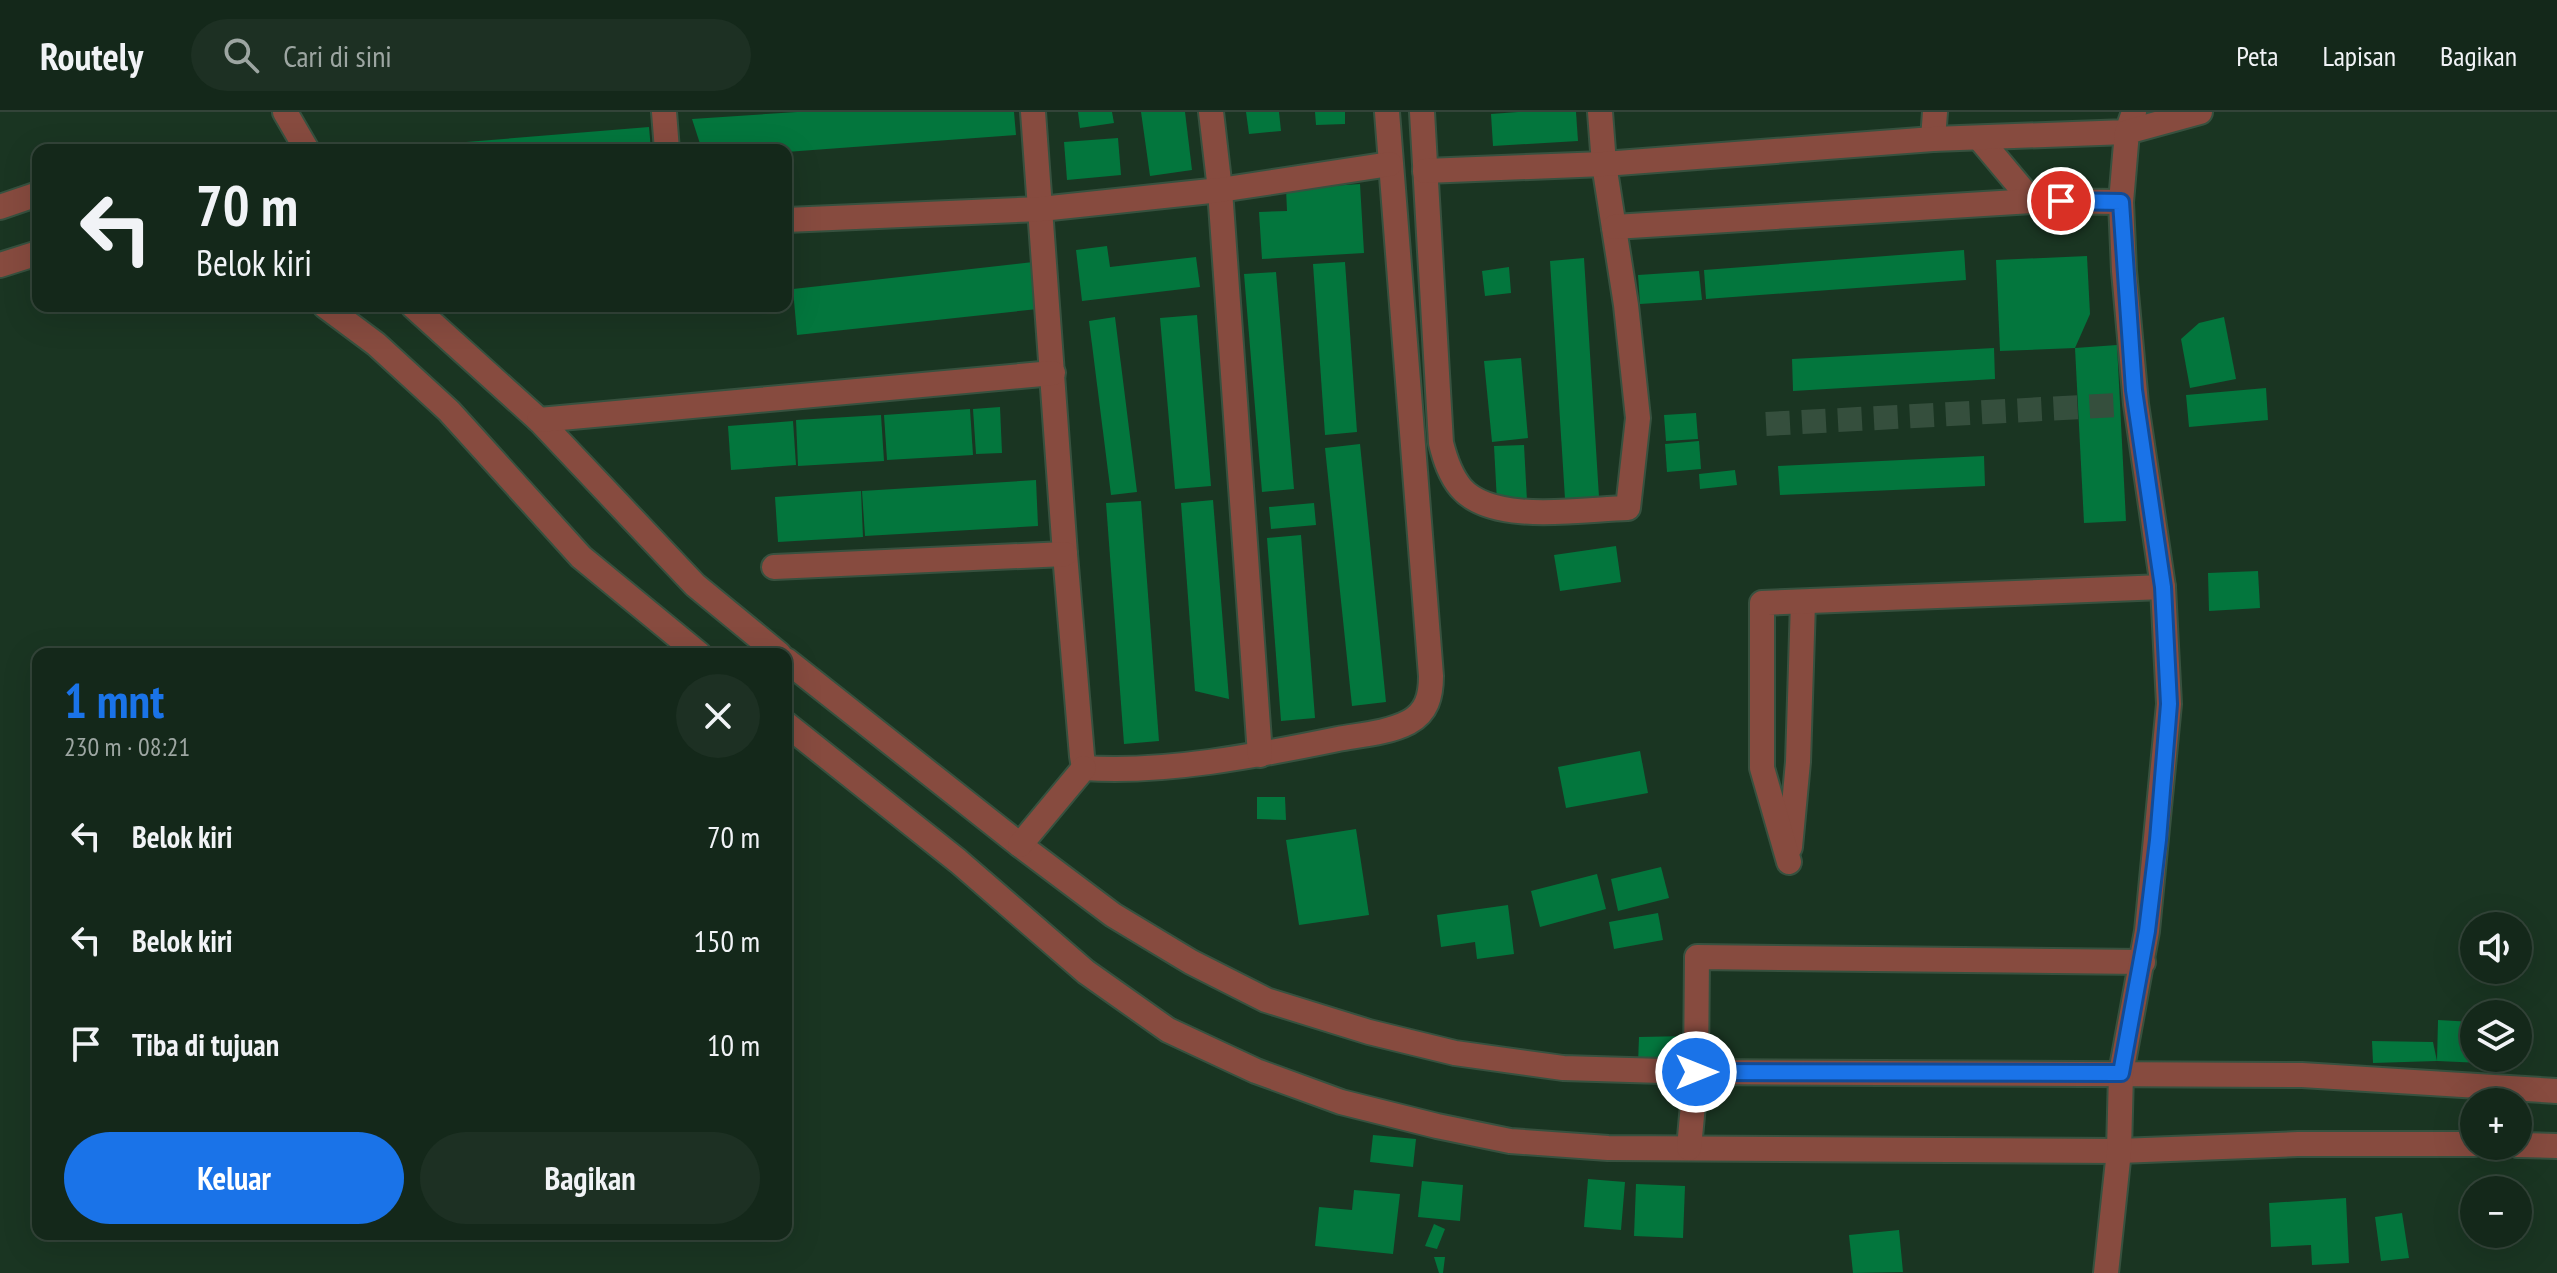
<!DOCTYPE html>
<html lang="id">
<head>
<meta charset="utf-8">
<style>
  :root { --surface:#14281a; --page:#1d3023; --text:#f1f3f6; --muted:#9da6a2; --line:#334439; --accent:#1a73e8 }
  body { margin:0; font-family:"PT Sans Narrow",sans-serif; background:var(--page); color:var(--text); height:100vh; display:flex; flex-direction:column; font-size:30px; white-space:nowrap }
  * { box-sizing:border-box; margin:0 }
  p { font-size:26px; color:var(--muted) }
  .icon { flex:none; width:44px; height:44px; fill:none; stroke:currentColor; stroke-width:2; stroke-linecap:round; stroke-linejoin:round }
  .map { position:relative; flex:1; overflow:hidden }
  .side { position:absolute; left:32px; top:536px; width:760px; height:592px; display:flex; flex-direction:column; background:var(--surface); border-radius:16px; box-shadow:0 8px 32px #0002,0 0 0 2px var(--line) }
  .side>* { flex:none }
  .guide { position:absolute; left:32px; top:32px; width:760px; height:168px; border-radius:16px; box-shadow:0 8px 32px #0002,0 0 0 2px var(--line); background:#14281a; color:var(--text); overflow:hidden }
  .buttons { position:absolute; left:2460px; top:800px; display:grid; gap:16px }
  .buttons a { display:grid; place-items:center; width:72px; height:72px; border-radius:50%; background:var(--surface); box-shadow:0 8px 32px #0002,0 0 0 2px var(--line); font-size:40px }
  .pin { position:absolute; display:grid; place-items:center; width:68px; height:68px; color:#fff; margin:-34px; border:4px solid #fff; border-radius:50%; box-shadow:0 2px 8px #0007 }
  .me { position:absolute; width:88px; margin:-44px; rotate:90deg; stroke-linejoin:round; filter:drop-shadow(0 0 6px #0008) }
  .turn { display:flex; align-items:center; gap:28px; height:168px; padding:0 32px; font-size:36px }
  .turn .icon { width:104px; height:104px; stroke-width:2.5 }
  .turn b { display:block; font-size:56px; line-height:68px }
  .round { display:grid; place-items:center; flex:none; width:84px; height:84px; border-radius:42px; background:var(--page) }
  .headline { display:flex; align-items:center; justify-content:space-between; height:136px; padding:0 32px }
  h1 { font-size:48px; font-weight:800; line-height:60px; color:var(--accent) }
  .button { display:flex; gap:16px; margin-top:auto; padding:16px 32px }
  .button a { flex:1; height:92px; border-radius:48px; background:var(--accent); color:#fff; font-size:32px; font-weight:800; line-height:92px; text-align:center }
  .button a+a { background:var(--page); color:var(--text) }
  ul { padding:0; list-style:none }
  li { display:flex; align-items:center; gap:24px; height:104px; padding:0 32px }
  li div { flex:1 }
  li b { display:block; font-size:30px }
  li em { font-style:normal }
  header { display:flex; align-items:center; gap:48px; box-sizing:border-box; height:112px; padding:0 40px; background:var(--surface); border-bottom:2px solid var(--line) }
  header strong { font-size:38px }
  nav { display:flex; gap:44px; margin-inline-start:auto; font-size:28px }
  .search { width:560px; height:72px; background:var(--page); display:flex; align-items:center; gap:20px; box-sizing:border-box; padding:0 28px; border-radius:44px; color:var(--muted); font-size:30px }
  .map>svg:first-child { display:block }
  .building { fill:#03763d }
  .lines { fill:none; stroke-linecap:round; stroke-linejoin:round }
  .street-tunnel { stroke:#354f3d; stroke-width:24; stroke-dasharray:24 12; stroke-linecap:butt }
  .street-casing { stroke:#37513f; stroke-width:28 }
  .street { stroke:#874b3f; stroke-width:24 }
  .route-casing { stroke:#114b97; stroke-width:20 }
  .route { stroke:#1a73e8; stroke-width:14 }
</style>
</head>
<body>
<header>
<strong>Routely</strong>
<div class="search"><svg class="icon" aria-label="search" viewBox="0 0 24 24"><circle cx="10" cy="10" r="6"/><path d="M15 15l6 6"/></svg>Cari di sini</div>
<nav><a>Peta</a><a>Lapisan</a><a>Bagikan</a></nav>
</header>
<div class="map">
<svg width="2557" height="1161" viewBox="0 0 2557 1161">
  <rect width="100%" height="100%" fill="#1a3522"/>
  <g class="building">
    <polygon points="797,0 1014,0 1016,23 786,40 786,38 702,38 692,7"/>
    <polygon points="1078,0 1112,0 1114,11 1080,16"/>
    <polygon points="1141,0 1185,0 1192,58 1150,64"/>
    <polygon points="1246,0 1279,0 1281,19 1249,22"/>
    <polygon points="1315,0 1345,0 1345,12 1316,13"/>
    <polygon points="1518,0 1576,0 1578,29 1493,34 1491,2"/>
    <polygon points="649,15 651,38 470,38 466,30"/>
    <polygon points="1118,26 1121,63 1067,68 1064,30"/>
    <polygon points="1360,72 1364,141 1262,147 1259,100 1287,99 1286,77"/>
    <polygon points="1107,134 1110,155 1196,145 1200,175 1082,189 1076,138"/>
    <polygon points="1964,138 1966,168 1706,187 1704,158"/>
    <polygon points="2087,144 2090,202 2075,236 2000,239 1996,148"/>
    <polygon points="1584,146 1599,385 1565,387 1550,149"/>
    <polygon points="1033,150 1038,197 797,223 793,177"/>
    <polygon points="1345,150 1357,320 1325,323 1313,152"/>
    <polygon points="1509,155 1511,181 1485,184 1482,159"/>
    <polygon points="1699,159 1702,188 1640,192 1638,163"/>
    <polygon points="1276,160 1294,377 1262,380 1244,162"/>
    <polygon points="1197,203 1211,374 1175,377 1160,206"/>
    <polygon points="1115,205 1137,380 1111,383 1089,209"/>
    <polygon points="2224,205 2236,267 2190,276 2181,227 2199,211"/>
    <polygon points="2117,233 2126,409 2084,411 2075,236"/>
    <polygon points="1994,236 1995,267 1793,279 1792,247"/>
    <polygon points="1521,246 1528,326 1492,330 1484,249"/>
    <polygon points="2266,276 2268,308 2189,315 2186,283"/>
    <polygon points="1000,295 1002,341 976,342 973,297"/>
    <polygon points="970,297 973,343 887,348 884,303"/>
    <polygon points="1696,301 1698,327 1666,329 1664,303"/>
    <polygon points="881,303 884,349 798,354 796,308"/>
    <polygon points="793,309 796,353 731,358 728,314"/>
    <polygon points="1699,329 1701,357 1667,360 1665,332"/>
    <polygon points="1360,332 1386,590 1352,594 1325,336"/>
    <polygon points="1524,333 1527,389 1497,390 1494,334"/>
    <polygon points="1984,344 1985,374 1780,383 1778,354"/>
    <polygon points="1735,358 1737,373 1700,377 1699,362"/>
    <polygon points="1036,368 1038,414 865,424 862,379"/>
    <polygon points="861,379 863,425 778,430 775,385"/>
    <polygon points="1213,388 1229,587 1195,579 1181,391"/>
    <polygon points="1141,389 1159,629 1124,632 1106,391"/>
    <polygon points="1314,391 1316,413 1271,417 1269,395"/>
    <polygon points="1301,423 1315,606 1281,609 1267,426"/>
    <polygon points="1616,434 1621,470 1560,479 1554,443"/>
    <polygon points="2258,459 2260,496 2209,499 2208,461"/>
    <polygon points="1640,639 1648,681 1566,696 1558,655"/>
    <polygon points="1257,685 1285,685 1286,708 1257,707"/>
    <polygon points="1356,717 1369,803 1299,813 1286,728"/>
    <polygon points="1661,755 1669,786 1618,799 1611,767"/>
    <polygon points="1597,762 1606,797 1540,815 1531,779"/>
    <polygon points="1508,793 1514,842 1477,847 1475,830 1441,835 1437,803"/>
    <polygon points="1658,801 1663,828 1614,837 1609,810"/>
    <polygon points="2438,908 2474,910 2474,946 2504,946 2504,952 2437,949"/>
    <polygon points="1689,924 1689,951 1638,952 1639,925"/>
    <polygon points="2372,929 2433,930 2437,949 2373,951"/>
    <polygon points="1373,1023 1416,1027 1413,1055 1370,1050"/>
    <polygon points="1588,1067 1625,1070 1621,1118 1584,1115"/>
    <polygon points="1422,1069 1463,1073 1460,1109 1418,1105"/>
    <polygon points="1636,1072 1685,1074 1683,1126 1634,1124"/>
    <polygon points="1354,1078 1400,1082 1393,1142 1315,1134 1319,1095 1352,1098"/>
    <polygon points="2346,1086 2349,1151 2312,1153 2311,1133 2271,1135 2269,1091"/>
    <polygon points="2402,1101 2409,1146 2381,1149 2375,1105"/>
    <polygon points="1434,1112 1445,1117 1437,1137 1425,1134"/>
    <polygon points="1899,1118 1903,1160 1853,1161 1849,1123"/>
    <polygon points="1434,1145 1445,1145 1443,1161 1439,1161"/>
  </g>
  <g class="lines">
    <polyline class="street-tunnel" points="1766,312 2136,292"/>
    <g class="street-casing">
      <g id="street">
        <polyline points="285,0 307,38"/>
        <polyline points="664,0 667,38"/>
        <path d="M 1033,0 L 1065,442 L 1082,644 L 1084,656 C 1162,662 1260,643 1338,627 C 1360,623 1388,621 1409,610 C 1427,600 1431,584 1431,564 L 1387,0"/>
        <polyline points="1211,0 1220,78 1260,643"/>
        <path d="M 1422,0 L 1441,331 C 1445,347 1450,363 1461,376 C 1493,413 1583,397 1628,396 L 1638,306 L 1626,193 L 1604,52 L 1600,0"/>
        <polyline points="1933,27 1935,0"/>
        <polyline points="1980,27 2032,89"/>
        <polyline points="1425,59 1604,52 1933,27 2127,20 2134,0"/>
        <polyline points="0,95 38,82"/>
        <polyline points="786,108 1041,97 1220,78 1390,52"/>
        <polyline points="1614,115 2032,89 2121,90"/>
        <polyline points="0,153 38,141"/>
        <polyline points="325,194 376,232 449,299 581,445 699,542"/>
        <polyline points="413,194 539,308 695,473 779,542"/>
        <polyline points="539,308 1053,261"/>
        <polyline points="774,455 1065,442"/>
        <polyline points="786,548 1020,733 1113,803 1191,850 1266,888 1369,920 1455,941 1563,956 1696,960 2302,963 2557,979"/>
        <polyline points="786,612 958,749 1086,860 1168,918 1256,959 1341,990 1437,1014 1510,1029 1608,1036 2119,1039 2298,1032 2474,1032"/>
        <polyline points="1020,733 1084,656"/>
        <polyline points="1790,735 1798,650 1803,490"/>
        <polyline points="1789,750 1762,656 1762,491 2163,475"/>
        <polyline points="2518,1033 2557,1034"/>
        <polyline points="1689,1036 1696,960 1697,845 2143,850"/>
        <polyline points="2106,1161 2119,1039 2121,961 2147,819 2169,592 2163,475 2136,292 2124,159 2121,90 2127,20 2200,0"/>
      </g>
    </g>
    <use href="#street" class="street"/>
  </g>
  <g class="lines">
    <g class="route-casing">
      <polyline id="route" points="1696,960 2121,961 2147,819 2158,728 2169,592 2163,475 2134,278 2121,90 2061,89"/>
    </g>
    <use href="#route" class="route"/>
  </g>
</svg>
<div class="buttons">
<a><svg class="icon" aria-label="sound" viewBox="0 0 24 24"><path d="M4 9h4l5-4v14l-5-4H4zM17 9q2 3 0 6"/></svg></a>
<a><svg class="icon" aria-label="layers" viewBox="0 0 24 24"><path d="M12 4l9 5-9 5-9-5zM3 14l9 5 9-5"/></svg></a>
<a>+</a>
<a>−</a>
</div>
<div class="pin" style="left:2061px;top:89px;background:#d93025"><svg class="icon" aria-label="arrive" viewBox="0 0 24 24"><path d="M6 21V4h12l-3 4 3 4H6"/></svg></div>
<svg class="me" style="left:1696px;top:960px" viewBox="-20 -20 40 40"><circle r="17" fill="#1a73e8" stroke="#fff" stroke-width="3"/><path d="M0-11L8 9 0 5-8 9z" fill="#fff"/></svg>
<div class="guide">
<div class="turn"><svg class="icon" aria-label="left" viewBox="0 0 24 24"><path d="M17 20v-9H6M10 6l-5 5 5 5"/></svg><div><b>70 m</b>Belok kiri</div></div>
</div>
<section class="side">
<div class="headline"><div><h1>1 mnt</h1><p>230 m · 08:21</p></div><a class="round"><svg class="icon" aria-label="close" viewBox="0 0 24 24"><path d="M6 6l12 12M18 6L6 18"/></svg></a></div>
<ul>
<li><svg class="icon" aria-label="left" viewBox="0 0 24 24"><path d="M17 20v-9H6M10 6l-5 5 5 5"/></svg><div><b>Belok kiri</b></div><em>70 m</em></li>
<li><svg class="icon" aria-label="left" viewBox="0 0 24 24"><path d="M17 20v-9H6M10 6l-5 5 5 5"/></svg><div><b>Belok kiri</b></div><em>150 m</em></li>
<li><svg class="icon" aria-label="arrive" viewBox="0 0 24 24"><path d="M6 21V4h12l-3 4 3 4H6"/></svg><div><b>Tiba di tujuan</b></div><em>10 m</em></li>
</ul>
<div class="button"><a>Keluar</a><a>Bagikan</a></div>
</section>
</div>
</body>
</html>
